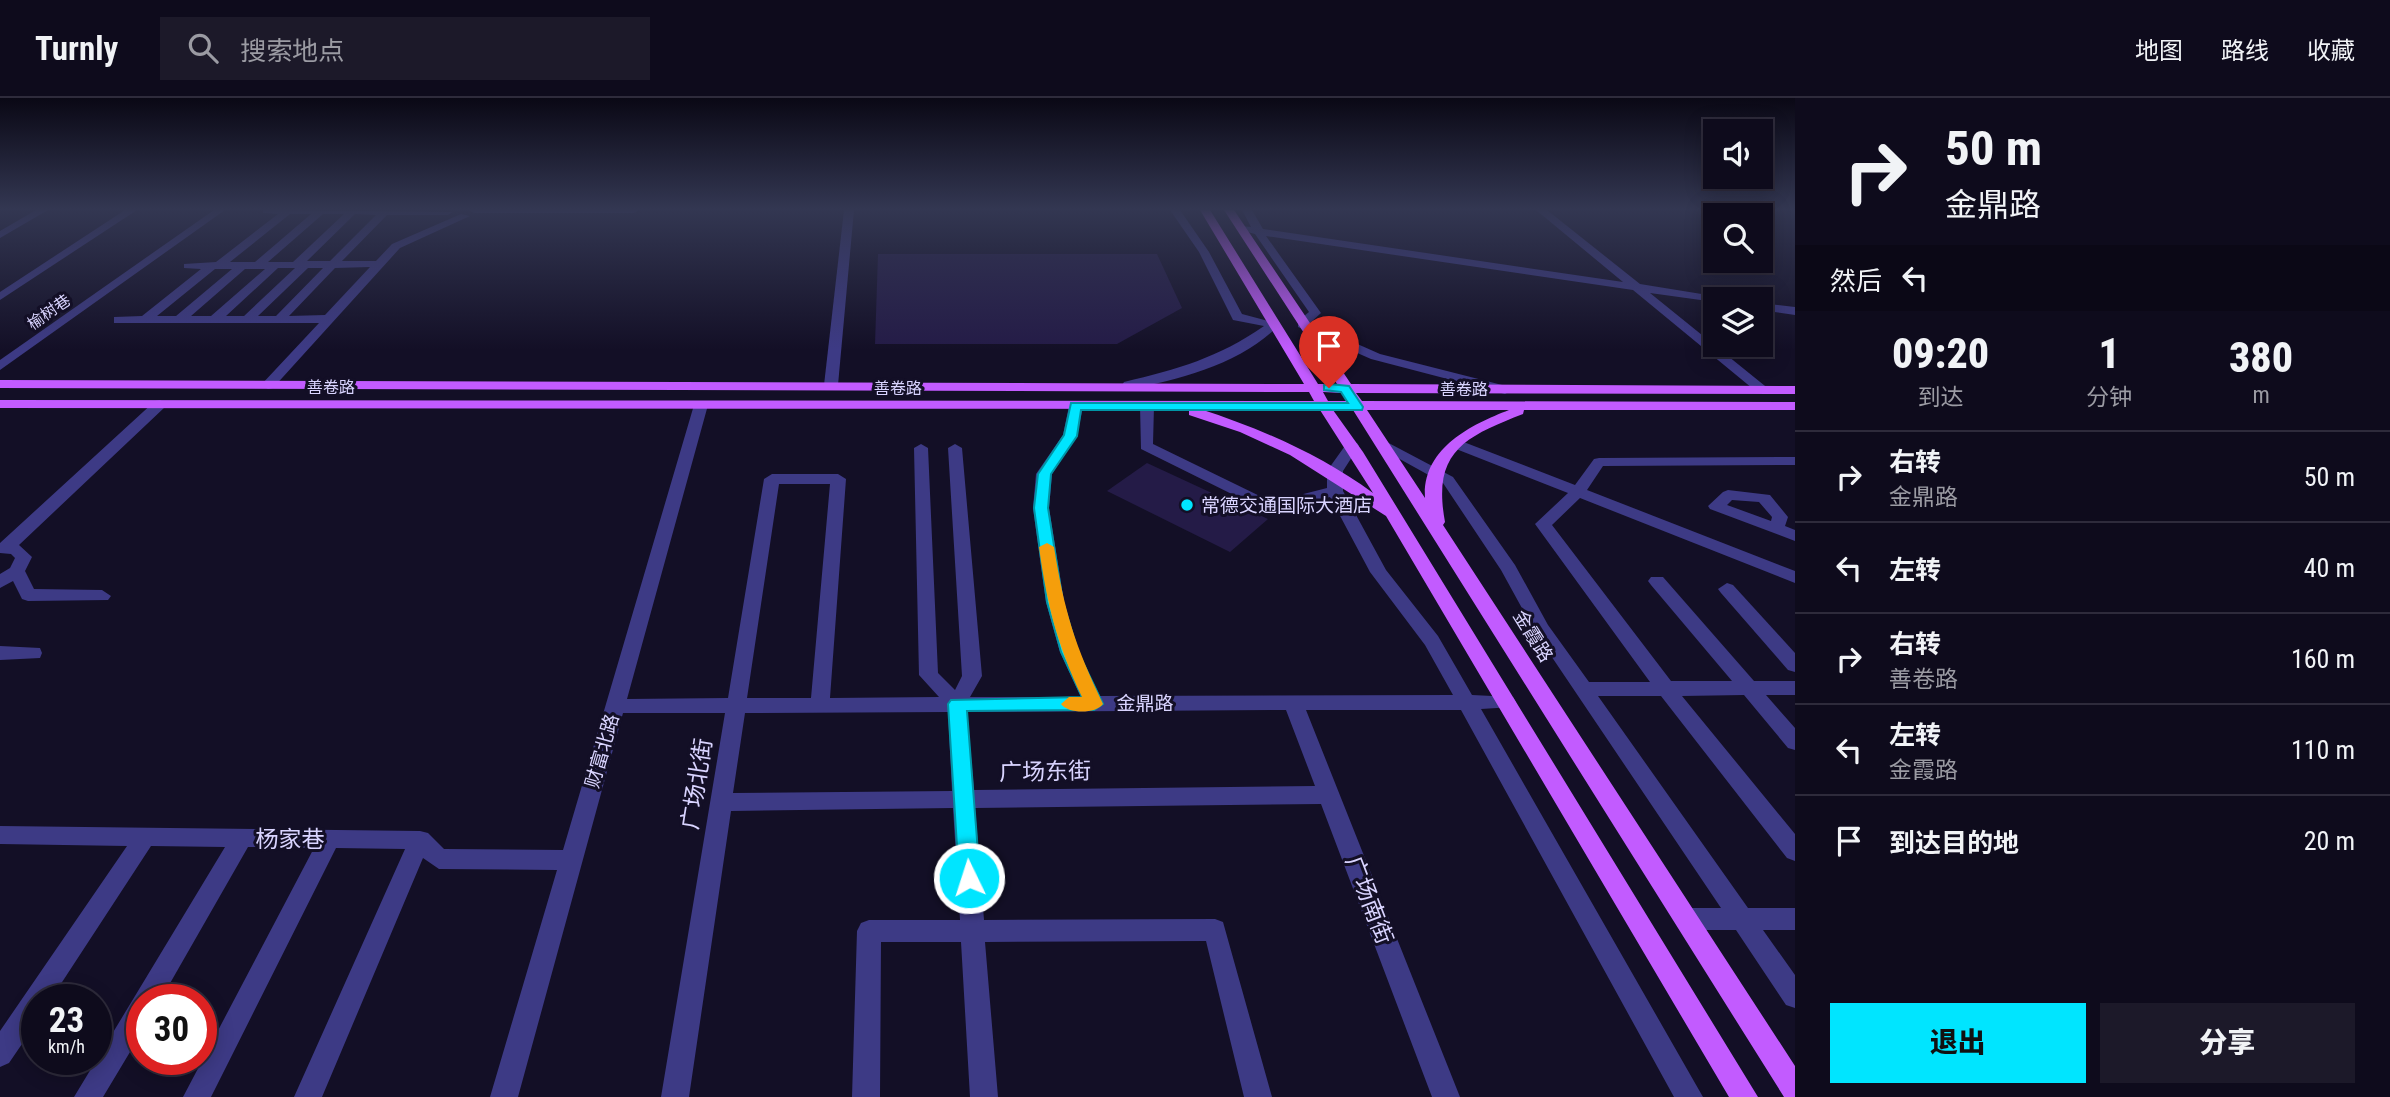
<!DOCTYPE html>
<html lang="zh">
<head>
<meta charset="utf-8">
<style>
  :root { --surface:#0e0b1c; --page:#1c1929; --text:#f1f3f6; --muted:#9b9ba3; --line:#2e2b3b; --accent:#00e5ff }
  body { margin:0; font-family:"Roboto Condensed","Noto Sans SC",sans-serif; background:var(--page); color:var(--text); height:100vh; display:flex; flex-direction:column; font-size:26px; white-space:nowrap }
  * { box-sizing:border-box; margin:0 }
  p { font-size:23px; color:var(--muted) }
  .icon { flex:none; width:38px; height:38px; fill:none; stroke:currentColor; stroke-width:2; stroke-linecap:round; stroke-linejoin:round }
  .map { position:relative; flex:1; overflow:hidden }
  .panel { display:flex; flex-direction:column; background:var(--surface); width:595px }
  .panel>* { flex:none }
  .guide { background:#0e0b1c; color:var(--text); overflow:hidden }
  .tools { position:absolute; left:1703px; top:21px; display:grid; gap:14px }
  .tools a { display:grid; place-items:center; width:70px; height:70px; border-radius:0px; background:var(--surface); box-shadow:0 4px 18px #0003,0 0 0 2px var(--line); font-size:35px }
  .speed { position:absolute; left:21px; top:886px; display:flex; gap:14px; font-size:35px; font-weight:700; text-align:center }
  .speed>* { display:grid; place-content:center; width:91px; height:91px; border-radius:50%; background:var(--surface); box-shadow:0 4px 18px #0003,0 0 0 2px var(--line); line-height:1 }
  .speed small { font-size:18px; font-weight:400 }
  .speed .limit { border:10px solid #d22; background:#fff; color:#111 }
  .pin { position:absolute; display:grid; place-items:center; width:60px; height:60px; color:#fff; margin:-72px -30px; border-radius:50% 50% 50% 0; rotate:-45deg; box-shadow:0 0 7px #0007 }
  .pin .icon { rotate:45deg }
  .me { position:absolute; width:77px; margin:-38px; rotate:356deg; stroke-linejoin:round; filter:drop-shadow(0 0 5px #0008) }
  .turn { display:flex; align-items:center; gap:24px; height:147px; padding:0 35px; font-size:32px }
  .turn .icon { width:91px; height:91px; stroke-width:2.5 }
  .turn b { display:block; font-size:49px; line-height:60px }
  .then { display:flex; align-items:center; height:66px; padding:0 35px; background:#0003; gap:14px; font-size:26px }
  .eta { display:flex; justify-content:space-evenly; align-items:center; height:119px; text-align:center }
  .eta b { font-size:42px; font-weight:800; line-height:49px }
  .button { display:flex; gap:14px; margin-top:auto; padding:14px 35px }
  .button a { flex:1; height:80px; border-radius:0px; background:var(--accent); color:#111; font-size:28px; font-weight:800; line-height:80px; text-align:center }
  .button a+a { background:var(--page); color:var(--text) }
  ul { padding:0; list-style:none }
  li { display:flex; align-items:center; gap:21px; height:91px; padding:0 35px; border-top:2px solid var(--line) }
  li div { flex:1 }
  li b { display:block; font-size:26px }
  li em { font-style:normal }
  header { display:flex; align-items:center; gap:42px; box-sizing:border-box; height:98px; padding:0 35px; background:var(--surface); border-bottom:2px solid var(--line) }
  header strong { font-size:33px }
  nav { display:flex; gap:38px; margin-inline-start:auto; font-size:24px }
  .search { width:490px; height:63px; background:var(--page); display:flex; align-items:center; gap:18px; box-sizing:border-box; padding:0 24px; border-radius:0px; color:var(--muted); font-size:26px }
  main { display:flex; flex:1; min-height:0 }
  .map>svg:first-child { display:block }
  .building { fill:#241b47 }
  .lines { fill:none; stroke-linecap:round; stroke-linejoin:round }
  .minor { fill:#3d3a85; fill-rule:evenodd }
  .major { fill:#c25bff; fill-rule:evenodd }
  .route { fill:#00e5ff; stroke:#0095a6; stroke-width:2 }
  .slow { fill:#f59e0b }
  .poi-dot { fill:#00e5ff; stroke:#130f26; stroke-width:2.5 }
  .labels { text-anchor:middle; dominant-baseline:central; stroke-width:6; stroke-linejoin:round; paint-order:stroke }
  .far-street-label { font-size:16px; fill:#d9d4ff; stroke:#130f26 }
  .poi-label { font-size:19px; fill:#d9d4ff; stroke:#130f26; text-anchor:start }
  .street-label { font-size:19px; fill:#d9d4ff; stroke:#130f26 }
  .near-street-label { font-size:23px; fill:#d9d4ff; stroke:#130f26 }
</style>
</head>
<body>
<header>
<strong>Turnly</strong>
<div class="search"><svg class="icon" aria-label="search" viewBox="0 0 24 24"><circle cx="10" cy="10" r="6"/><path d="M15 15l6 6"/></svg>搜索地点</div>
<nav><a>地图</a><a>路线</a><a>收藏</a></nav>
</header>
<main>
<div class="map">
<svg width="1795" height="999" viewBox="0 0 1795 999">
  <rect width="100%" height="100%" fill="#130f26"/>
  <g class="building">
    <polygon points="878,156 1157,156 1182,210 1117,246 875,246"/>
    <polygon points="1147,365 1268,421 1230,454 1107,393"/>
  </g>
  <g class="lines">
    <g class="minor">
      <polygon points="36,112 48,112 0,140 0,133"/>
      <polygon points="125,112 137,112 0,202 0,194"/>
      <polygon points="214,112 225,112 0,272 0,262"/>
      <path d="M 263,112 L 453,114 L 448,117 L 387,117 L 342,163 L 376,163 L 392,146 L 461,116 L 470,118 L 400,150 L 273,290 L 268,291 L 261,287 L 319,225 L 114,225 L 114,219 L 142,218 L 201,171 L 184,170 L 184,166 L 216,164 L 278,116 L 263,115 ZM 290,116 L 311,116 L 255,164 L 230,164 ZM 323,116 L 344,116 L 293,164 L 268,164 ZM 355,116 L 376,117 L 330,163 L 307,163 ZM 370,169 L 325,217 L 289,218 L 335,170 ZM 278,170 L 295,170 L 244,218 L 226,218 ZM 308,170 L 323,170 L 276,218 L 258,218 ZM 215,171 L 232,171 L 176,218 L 157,218 ZM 245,171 L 265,171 L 211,218 L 191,218 Z"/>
      <polygon points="469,112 639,112 634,115 474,115"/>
      <polygon points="844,112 854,112 838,287 831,291 824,287"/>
      <path d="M 1170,112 L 1180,112 L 1209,154 L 1242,216 L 1280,226 C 1243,265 1180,282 1129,291 L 1122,287 L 1124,284 C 1178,271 1218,260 1264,228 L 1233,222 L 1199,154 Z"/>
      <polygon points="1242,112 1252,112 1263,131 1623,184 1536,112 1547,112 1640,186 1720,199 1722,201 1715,201 1715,204 1650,195 1770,292 1763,296 1758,295 1633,192 1266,138 1321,215 1310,225 1380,256 1510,289 1512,292 1505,296 1371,261 1298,229 1298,223 1309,214 1255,136 1236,131 1241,128 1251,129"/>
      <polygon points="1760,205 1795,209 1795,217 1760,212"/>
      <polygon points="160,302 167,306 165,309 19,447 32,459 25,473 34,491 102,492 111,498 108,502 28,503 22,501 13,483 0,490 0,476 10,470 15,460 11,456 0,455 0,445 155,303"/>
      <path d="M 701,303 L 708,307 L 627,601 L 728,600 L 764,381 L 772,376 L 838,376 L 846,381 L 830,600 L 939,599 L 919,577 L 914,350 L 921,346 L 928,350 L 938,575 L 955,592 L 962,578 L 948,350 L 955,346 L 962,350 L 982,578 L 970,599 L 1081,599 L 1060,554 L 1046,504 L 1033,410 L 1036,376 L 1063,337 L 1069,308 L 1076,304 L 1083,308 L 1077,338 L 1052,376 L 1049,410 L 1064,504 L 1078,554 L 1100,598 L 1453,597 L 1425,547 L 1370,474 L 1330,399 L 1270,414 L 1264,412 L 1141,351 L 1140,308 L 1147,304 L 1154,308 L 1153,346 L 1272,404 L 1327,390 L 1327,373 L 1347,345 L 1357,345 L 1359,348 L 1343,373 L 1343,393 L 1386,472 L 1438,538 L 1472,597 L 1513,599 L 1516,604 L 1513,609 L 1481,611 L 1703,999 L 1674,999 L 1461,612 L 1306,612 L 1460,999 L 1432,999 L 1321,706 L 975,710 L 984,822 L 1215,821 L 1223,824 L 1272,999 L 1244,999 L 1206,843 L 985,844 L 998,999 L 970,999 L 961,844 L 881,844 L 880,999 L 852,999 L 857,833 L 861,825 L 869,822 L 960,822 L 953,710 L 731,713 L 689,999 L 661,999 L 725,615 L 623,615 L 518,999 L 490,999 L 557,772 L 439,771 L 423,760 L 322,999 L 294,999 L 405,751 L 336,750 L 211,999 L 183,999 L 314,750 L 248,749 L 161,901 L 142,901 L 142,934 L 103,999 L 74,999 L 225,749 L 151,748 L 51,901 L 37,901 L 37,924 L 9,965 L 0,969 L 0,933 L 127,748 L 0,746 L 0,728 L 420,733 L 428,735 L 444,751 L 563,752 L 694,307 ZM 779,386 L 830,386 L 811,600 L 747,600 ZM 1286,612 L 1315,688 L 974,692 L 967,614 ZM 948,614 L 952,693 L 733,695 L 745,615 Z"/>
      <polygon points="1383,342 1453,379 1515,467 1548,527 1589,584 1650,584 1535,426 1568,395 1451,349 1451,343 1461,343 1575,387 1594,361 1599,360 1795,359 1795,367 1603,368 1587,392 1795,473 1795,485 1580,400 1552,427 1671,583 1732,583 1651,487 1648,483 1651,479 1663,479 1754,583 1795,583 1795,597 1766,597 1795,630 1795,652 1788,650 1744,597 1682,598 1795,736 1795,763 1787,760 1661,598 1598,598 1748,810 1795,810 1795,832 1763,832 1795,877 1795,910 1786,907 1736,832 1686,832 1678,829 1674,821 1678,813 1686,810 1721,810 1535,534 1501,472 1443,385 1378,349 1376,346"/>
      <path d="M 1728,392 L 1770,397 L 1788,419 L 1785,428 L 1795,432 L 1795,443 L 1710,411 L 1708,408 L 1723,394 ZM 1732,402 L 1759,404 L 1772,419 L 1771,423 L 1727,407 Z"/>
      <polygon points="1727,485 1733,487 1795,555 1795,574 1788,572 1721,495 1718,491"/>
      <polygon points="0,548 40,550 42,555 40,560 0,562"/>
    </g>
    <path class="major" d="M 1200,112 L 1210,112 L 1318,286 L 1337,286 L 1224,112 L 1234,112 L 1351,286 L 1795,288 L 1795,296 L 1356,295 L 1362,303 L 1795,304 L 1795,312 L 1524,312 L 1523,316 C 1464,339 1432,354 1445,424 L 1443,427 L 1795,968 L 1795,999 L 1784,999 L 1353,312 L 1333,312 L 1363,354 L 1758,999 L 1729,999 L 1386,418 L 1290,357 L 1240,334 L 1189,317 L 1189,311 L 0,310 L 0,302 L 1314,303 L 1309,294 L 0,290 L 0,282 L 1304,286 ZM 1323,294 L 1342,295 L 1348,303 L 1328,303 ZM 1200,311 L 1320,312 L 1373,395 C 1321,357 1262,331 1200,311 ZM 1367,312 L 1509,312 C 1470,327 1422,351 1425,400 Z"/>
  </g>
  <linearGradient id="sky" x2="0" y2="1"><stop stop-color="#0a0815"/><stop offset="0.44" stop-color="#333752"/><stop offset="1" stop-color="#333752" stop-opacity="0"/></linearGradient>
  <rect width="1795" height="252" fill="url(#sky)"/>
  <polygon class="route" points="1329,286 1349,288 1363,309 1362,312 1081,312 1077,338 1051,376 1048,410 1063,504 1078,554 1103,606 1094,612 967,613 980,780 977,787 969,790 962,787 959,780 948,606 951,602 1082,599 1061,554 1047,504 1034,410 1038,376 1064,337 1071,305 1348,305 1341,294 1324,292 1324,287"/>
  <path class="slow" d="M 1047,445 L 1054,449 C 1064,512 1075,548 1103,606 C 1096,616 1068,616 1061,606 L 1069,599 L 1082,599 C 1057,546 1047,507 1039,449 Z"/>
  <circle class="poi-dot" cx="1187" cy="407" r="7"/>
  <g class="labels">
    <g class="far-street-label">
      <text transform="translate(49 214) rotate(-35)">榆树巷</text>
      <text x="331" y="289">善卷路</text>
      <text x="898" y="290">善卷路</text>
      <text x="1464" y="291">善卷路</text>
    </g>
    <g class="poi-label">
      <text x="1201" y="407">常德交通国际大酒店</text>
    </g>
    <g class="street-label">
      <text transform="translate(1533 538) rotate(58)">金霞路</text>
      <text x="1145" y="605">金鼎路</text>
      <text transform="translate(602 653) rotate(-74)">财富北路</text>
    </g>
    <g class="near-street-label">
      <text transform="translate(1045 674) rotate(-1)">广场东街</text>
      <text transform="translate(697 686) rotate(-81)">广场北街</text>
      <text x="290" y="741">杨家巷</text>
      <text transform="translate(1369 802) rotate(69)">广场南街</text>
    </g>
  </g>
</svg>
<div class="tools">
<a><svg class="icon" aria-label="sound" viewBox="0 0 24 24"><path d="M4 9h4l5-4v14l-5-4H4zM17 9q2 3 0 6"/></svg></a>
<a><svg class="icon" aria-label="search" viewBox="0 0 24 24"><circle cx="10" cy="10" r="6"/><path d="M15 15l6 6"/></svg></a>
<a><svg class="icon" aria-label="layers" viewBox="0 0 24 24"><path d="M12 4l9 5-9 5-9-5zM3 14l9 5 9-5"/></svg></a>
</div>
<div class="speed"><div>23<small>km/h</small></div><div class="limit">30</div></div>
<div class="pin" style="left:1329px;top:290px;background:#d93025"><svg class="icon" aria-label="arrive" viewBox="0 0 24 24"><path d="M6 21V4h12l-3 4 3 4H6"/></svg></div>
<svg class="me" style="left:969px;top:780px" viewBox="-20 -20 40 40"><circle r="17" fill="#00e5ff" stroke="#fff" stroke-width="3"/><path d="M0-11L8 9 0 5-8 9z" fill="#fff"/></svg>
</div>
<section class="panel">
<div class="guide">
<div class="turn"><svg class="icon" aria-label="right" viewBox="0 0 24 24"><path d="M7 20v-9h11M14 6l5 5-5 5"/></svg><div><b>50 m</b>金鼎路</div></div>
<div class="then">然后<svg class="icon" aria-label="left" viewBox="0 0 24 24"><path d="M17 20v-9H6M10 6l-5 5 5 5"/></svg></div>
</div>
<div class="eta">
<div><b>09:20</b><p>到达</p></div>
<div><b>1</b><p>分钟</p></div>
<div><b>380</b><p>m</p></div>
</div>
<ul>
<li><svg class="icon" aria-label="right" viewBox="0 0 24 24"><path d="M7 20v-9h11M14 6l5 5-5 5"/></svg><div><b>右转</b><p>金鼎路</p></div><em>50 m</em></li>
<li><svg class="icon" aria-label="left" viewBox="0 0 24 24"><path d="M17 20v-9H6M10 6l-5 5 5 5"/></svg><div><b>左转</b></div><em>40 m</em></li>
<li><svg class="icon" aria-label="right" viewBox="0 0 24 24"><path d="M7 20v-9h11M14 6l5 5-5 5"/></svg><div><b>右转</b><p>善卷路</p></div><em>160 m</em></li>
<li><svg class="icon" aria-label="left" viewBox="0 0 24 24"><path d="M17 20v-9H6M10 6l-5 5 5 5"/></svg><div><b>左转</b><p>金霞路</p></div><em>110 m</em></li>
<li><svg class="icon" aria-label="arrive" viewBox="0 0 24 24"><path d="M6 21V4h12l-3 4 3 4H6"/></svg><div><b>到达目的地</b></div><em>20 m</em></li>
</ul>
<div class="button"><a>退出</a><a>分享</a></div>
</section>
</main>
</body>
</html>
